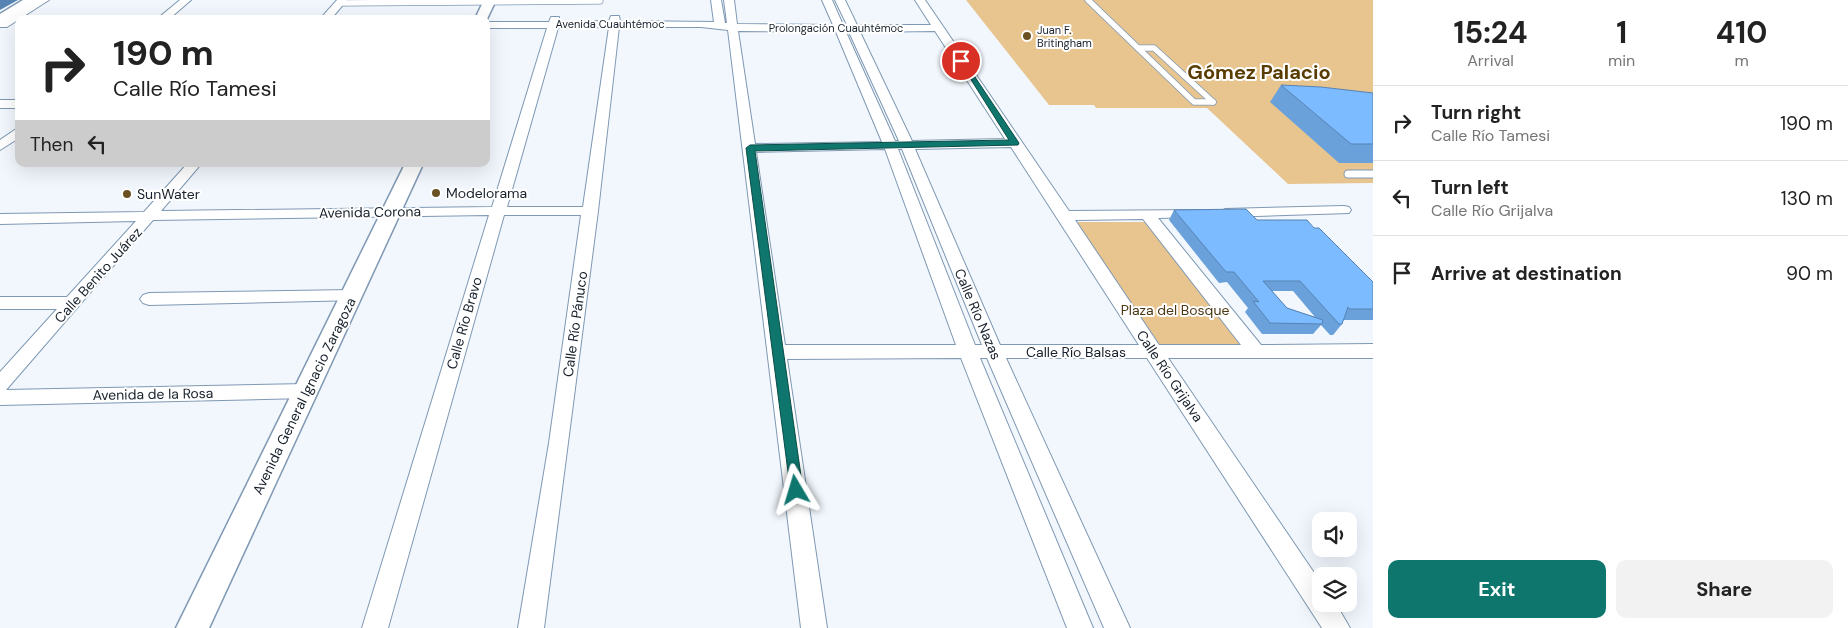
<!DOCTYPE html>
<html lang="en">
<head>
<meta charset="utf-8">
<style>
  :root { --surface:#fff; --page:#f2f2f2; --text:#222; --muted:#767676; --line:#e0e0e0; --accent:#0f766e }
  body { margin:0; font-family:"DM Sans",sans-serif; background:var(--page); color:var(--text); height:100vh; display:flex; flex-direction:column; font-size:19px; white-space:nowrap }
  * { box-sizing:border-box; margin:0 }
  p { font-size:16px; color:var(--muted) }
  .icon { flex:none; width:28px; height:28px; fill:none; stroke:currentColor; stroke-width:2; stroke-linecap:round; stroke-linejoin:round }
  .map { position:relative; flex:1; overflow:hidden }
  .details { display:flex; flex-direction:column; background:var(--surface); width:475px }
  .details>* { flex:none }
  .hud { position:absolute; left:15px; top:15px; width:475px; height:152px; border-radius:10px; box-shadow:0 5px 20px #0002; background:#fff; color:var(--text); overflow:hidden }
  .tools { position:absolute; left:1312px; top:512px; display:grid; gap:10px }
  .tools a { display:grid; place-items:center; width:45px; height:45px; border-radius:10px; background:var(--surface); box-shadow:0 5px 20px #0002; font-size:25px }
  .pin { position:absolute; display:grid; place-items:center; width:42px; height:42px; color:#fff; margin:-21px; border:2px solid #fff; border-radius:50%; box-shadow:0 1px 5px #0007 }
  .me { position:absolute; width:55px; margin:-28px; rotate:353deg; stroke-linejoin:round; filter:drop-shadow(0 0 4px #0008) }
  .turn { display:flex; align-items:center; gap:18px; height:105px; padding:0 15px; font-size:22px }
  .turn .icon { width:65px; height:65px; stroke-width:2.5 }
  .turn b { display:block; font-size:35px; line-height:42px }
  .then { display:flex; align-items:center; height:48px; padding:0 15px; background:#0003; gap:10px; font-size:19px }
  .eta { display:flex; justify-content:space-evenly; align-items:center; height:85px; text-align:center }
  .eta b { font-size:30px; font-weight:700; line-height:35px }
  .primary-button { display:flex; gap:10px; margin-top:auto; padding:10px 15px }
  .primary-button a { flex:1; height:58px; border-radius:10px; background:var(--accent); color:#fff; font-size:20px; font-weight:700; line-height:58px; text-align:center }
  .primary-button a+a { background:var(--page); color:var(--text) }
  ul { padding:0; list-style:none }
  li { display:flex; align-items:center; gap:15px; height:75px; padding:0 15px; border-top:1px solid var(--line) }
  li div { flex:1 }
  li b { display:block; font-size:19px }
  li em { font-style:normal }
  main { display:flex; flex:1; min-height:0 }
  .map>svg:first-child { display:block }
  .green { fill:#e8c58f }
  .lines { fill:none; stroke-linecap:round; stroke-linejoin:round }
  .service-far1-casing { stroke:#7f98b3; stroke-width:7 }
  .service-casing { stroke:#7f98b3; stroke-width:9 }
  .minor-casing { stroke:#7f98b3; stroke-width:2 }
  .tertiary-casing { stroke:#7f98b3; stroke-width:3 }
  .secondary-casing { stroke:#7f98b3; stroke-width:3 }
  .service-far1 { stroke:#fff; stroke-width:5.5 }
  .service { stroke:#fff; stroke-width:7 }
  .minor { fill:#fff; fill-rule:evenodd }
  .tertiary { fill:#fff; fill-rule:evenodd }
  .secondary { fill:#fff; fill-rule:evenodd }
  .wall { fill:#6ba1db; fill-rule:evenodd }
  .shaded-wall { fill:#5783b2 }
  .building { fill:#7cbbff; stroke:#5783b2 }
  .route { fill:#0f766e; stroke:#0a4d48 }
  .poi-dot { fill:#6c5123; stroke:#fff; stroke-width:2 }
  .labels { text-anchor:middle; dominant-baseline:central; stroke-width:4; stroke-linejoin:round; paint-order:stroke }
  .far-street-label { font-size:11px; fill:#17202b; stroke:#fff }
  .far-poi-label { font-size:11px; fill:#17202b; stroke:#fff; text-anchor:start }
  .poi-label { font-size:14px; fill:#17202b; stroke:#fff; text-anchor:start }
  .street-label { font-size:14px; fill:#17202b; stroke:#fff }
  .park-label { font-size:14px; fill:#4b3713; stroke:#fff }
  .far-town-label { font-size:20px; font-weight:bold; fill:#593c00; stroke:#fff }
</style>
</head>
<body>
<main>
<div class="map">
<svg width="1373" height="628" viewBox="0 0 1373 628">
  <rect width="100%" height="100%" fill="#f1f7fd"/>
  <g class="green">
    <polygon points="966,0 1373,0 1373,183 1288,184 1207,108 1096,108 1094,105 1049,105"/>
    <polygon points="1075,222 1150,222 1249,351 1162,352"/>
  </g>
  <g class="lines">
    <g class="service-far1-casing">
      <g id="service-far1">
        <polyline points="1088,0 1194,102 1213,102"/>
        <polyline points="340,3 600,1"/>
        <polyline points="1138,48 1154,48 1213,102"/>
      </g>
    </g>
    <g class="service-casing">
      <polyline id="service" points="1348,174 1373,174"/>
    </g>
    <g class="minor-casing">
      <g id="minor">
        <polygon points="37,0 49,0 7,27 0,27 0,22"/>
        <polygon points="180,0 191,0 169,19 157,19"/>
        <polygon points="337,0 347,0 331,19 320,19"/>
        <path d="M 711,0 L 721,0 L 725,23 L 727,23 L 724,0 L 734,0 L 737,24 L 833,25 L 822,0 L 832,0 L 843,25 L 847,25 L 835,0 L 845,0 L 857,25 L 931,25 L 915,0 L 925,0 L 1069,211 L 1201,210 L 1203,213 L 1201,216 L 1196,217 L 1158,218 L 1261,345 L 1373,344 L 1373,358 L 1168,358 L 1321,583 L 1321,604 L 1336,604 L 1350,628 L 1322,628 L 1147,358 L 1006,358 L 1130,628 L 1104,628 L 987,358 L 980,358 L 1093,628 L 1067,628 L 961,358 L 787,359 L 827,628 L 801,628 L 728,30 L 701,27 L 619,27 L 598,211 L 544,628 L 518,628 L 549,443 L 581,215 L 504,215 L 388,628 L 362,628 L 489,215 L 153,220 L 6,390 L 306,384 L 313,386 L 316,391 L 313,396 L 306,398 L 0,405 L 0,372 L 57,309 L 0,309 L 0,297 L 67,297 L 136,221 L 0,224 L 0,214 L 144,212 L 187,164 L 201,164 L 161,211 L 492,207 L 547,28 L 486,28 L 486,22 L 549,22 L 551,17 L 559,17 L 559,22 L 609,21 L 611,16 L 619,16 L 620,21 L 714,22 ZM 609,27 L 583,207 L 507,207 L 558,28 ZM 738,31 L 836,32 L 882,142 L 755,144 ZM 935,31 L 1005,139 L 912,141 L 860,32 ZM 846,32 L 849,32 L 899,141 L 895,141 ZM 1011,147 L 1139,345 L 1000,345 L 915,149 ZM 885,149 L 956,345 L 785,345 L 756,152 ZM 898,149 L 902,149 L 982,345 L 975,345 ZM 1143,219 L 1241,345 L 1159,345 L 1075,220 Z"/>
        <rect x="0" y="100" width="19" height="8"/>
        <polygon points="19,127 19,138 0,150 0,140"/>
        <polygon points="1344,206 1349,207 1351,210 1349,213 1225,217 1218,213 1225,209"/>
        <polygon points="352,290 358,292 361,296 358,300 149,305 143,303 140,299 143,295 149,293"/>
      </g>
    </g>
    <g class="tertiary-casing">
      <g id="tertiary">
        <polygon points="484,0 496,0 486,21 486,19 475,19"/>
        <polygon points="405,164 423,164 209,628 176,628"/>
      </g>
    </g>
    <g class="secondary-casing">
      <polygon id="secondary" points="23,0 40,0 0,24 0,14"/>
    </g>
    <use href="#service-far1" class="service-far1"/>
    <use href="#service" class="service"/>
    <use href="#minor" class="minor"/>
    <use href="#tertiary" class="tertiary"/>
    <use href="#secondary" class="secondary"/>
  </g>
  <g class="wall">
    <polygon points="1281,85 1373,93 1373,163 1339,163 1270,102"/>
    <path d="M 1174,210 L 1314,228 L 1373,282 L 1373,320 L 1343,320 L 1342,324 L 1333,335 L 1330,335 L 1321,325 L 1313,334 L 1262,334 L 1245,312 L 1248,308 L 1227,282 L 1219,283 L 1169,220 ZM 1272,291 L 1293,291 L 1315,317 L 1287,308 Z"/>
  </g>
  <polygon class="shaded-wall" points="0,0 18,0 0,10"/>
  <g class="building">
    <polygon points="1281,85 1321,87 1373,93 1373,144 1351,144"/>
    <polygon points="1246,209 1257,220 1307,220 1314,228 1319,228 1373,282 1373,309 1350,309 1348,307 1342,324 1339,324 1300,281 1263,281 1287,308 1323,320 1322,324 1270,323 1253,301 1259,302 1234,272 1226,272 1174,210"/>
  </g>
  <polygon class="route" points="958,59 963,59 1019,143 1018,145 755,151 803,490 801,495 796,496 791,495 746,148 750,145 1009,140"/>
  <g class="poi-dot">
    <circle cx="1027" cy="36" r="5"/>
    <circle cx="436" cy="193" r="5"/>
    <circle cx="127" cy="194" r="5"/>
  </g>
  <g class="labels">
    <g class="far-street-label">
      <text x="610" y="24">Avenida Cuauhtémoc</text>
      <text x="836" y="28">Prolongación Cuauhtémoc</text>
    </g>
    <g class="far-poi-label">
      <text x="1037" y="30">Juan F.<tspan x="1037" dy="13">Britingham</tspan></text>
    </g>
    <g class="poi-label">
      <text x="446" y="193">Modelorama</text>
      <text x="137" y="194">SunWater</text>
    </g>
    <g class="street-label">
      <text transform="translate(370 212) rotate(-1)">Avenida Corona</text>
      <text transform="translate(98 275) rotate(-48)">Calle Benito Juárez</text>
      <text transform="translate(978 314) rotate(67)">Calle Río Nazas</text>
      <text transform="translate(464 323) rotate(-74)">Calle Río Bravo</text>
      <text transform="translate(575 324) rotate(-82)">Calle Río Pánuco</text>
      <text x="1076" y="352">Calle Río Balsas</text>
      <text transform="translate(1170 376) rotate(56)">Calle Río Grijalva</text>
      <text transform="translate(153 394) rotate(-1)">Avenida de la Rosa</text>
      <text transform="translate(304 396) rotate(-64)">Avenida General Ignacio Zaragoza</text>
    </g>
    <g class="park-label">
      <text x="1175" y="310">Plaza del Bosque</text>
    </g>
    <g class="far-town-label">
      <text x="1259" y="72">Gómez Palacio</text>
    </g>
  </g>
</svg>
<div class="tools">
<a><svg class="icon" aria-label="sound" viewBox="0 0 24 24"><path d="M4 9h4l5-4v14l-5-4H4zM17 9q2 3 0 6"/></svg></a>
<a><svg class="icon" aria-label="layers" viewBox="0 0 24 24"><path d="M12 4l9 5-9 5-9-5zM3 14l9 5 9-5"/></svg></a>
</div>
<div class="pin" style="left:961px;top:61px;background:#d93025"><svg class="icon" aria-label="arrive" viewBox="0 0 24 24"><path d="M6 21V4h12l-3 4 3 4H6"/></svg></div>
<svg class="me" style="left:796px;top:490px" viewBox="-20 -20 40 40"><path d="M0-17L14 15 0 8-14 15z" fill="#0f766e" stroke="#fff" stroke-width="4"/></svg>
<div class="hud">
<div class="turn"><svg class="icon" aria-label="right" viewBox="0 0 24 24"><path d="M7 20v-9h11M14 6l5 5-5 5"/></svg><div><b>190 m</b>Calle Río Tamesi</div></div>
<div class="then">Then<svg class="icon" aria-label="left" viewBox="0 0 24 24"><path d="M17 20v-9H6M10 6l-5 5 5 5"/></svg></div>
</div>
</div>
<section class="details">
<div class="eta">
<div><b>15:24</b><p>Arrival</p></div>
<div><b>1</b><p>min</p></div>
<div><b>410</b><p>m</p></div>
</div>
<ul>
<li><svg class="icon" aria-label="right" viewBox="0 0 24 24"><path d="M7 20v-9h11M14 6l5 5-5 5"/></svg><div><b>Turn right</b><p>Calle Río Tamesi</p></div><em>190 m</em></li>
<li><svg class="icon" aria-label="left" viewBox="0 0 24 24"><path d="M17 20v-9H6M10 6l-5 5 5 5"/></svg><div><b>Turn left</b><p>Calle Río Grijalva</p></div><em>130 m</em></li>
<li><svg class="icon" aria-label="arrive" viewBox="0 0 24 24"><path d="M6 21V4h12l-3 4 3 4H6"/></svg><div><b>Arrive at destination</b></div><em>90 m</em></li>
</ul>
<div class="primary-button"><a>Exit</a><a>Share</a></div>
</section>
</main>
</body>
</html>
